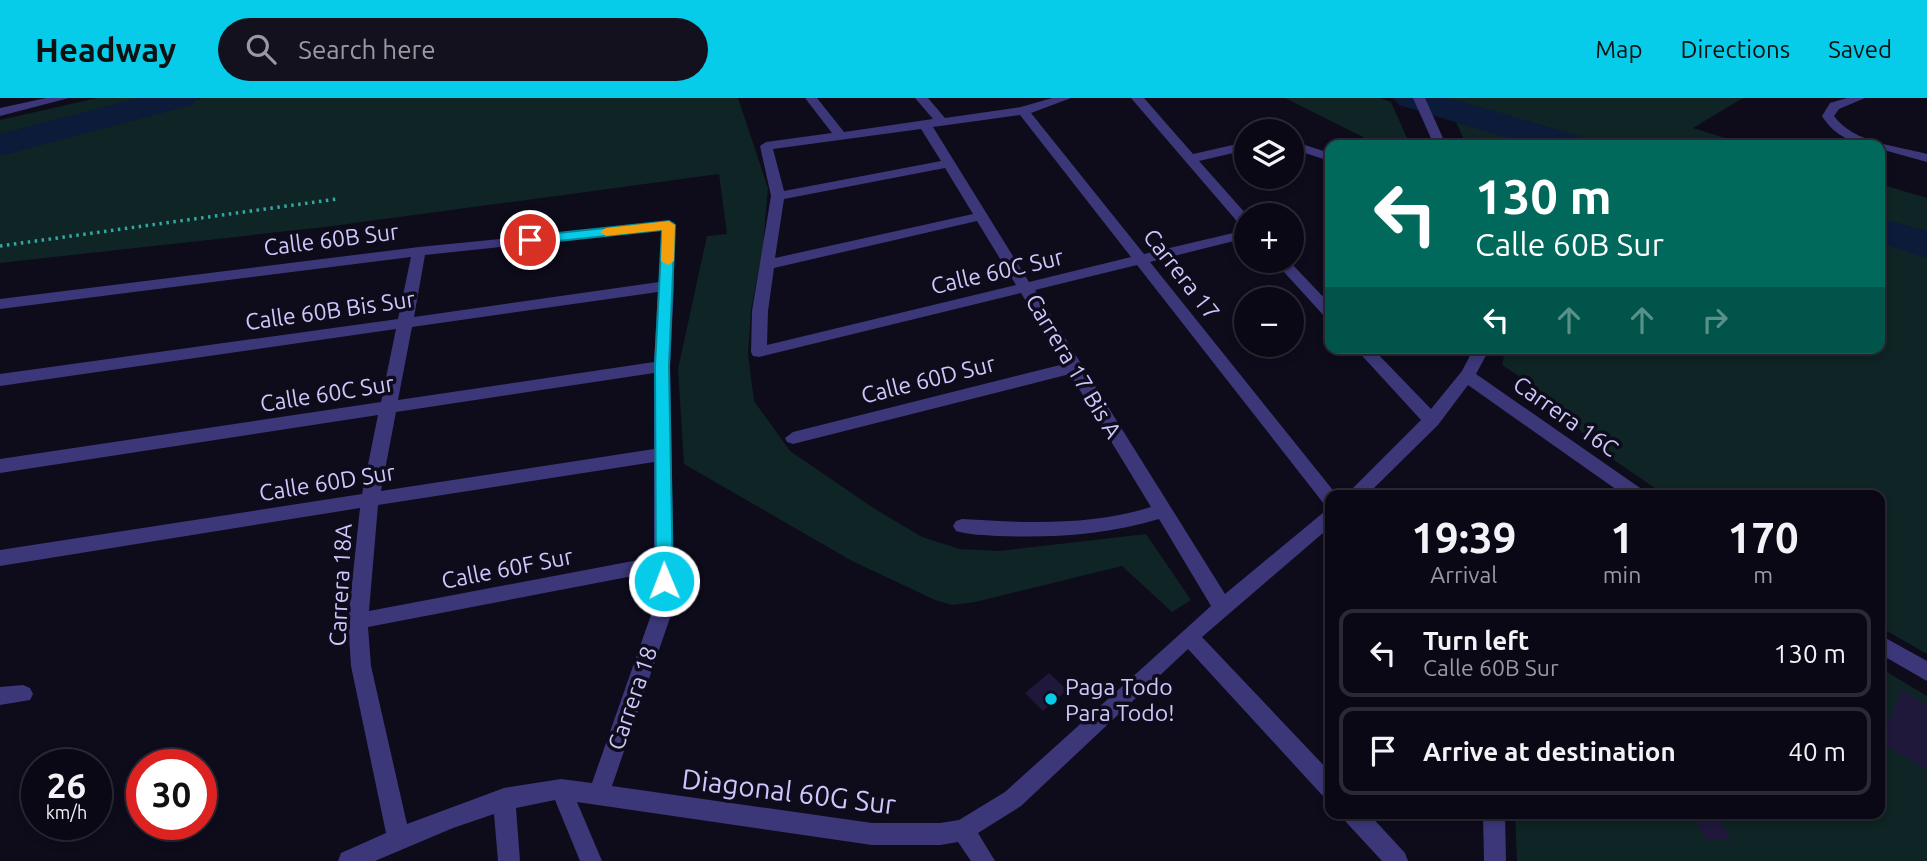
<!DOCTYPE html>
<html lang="en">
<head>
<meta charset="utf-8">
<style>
  :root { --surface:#0a0814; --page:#13111d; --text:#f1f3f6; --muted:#999aa0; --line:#2a2934; --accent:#07cce9 }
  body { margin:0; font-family:Ubuntu,sans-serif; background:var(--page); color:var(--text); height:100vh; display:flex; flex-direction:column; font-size:26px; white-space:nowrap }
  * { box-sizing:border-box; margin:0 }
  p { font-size:23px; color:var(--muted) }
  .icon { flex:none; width:38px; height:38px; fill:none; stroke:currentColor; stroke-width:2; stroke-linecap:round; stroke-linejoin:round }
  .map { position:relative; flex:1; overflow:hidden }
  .drawer { position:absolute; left:1325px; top:392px; width:560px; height:329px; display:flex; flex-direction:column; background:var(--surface); border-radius:14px; box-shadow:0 4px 10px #0003,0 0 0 2px var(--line) }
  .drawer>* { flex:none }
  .banner { position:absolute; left:1325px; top:42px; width:560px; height:214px; border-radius:14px; box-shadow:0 4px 10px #0003,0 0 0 2px var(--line); background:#00695c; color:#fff; overflow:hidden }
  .fabs { position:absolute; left:1234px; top:21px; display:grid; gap:14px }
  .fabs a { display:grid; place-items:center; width:70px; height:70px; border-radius:50%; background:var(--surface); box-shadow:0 4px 10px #0003,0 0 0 2px var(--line); font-size:35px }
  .speed { position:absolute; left:21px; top:651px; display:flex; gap:14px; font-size:35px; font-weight:700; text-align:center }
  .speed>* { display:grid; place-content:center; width:91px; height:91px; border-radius:50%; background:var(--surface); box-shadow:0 4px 10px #0003,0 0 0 2px var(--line); line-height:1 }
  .speed small { font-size:18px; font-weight:400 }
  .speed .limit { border:10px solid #d22; background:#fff; color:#111 }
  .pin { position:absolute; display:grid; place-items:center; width:60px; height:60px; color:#fff; margin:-30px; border:4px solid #fff; border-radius:50%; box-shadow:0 2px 7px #0007 }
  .me { position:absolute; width:77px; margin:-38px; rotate:359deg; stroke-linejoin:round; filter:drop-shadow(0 0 5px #0008) }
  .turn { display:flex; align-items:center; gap:24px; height:147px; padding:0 35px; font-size:32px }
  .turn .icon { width:91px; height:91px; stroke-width:2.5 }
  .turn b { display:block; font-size:49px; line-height:60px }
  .lanes { display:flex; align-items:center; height:66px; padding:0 35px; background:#0003; justify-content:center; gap:35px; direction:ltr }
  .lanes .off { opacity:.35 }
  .eta { display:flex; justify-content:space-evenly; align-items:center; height:119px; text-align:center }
  .eta b { font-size:42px; font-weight:700; line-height:49px }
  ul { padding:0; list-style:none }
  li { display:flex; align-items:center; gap:21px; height:88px; margin:0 14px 10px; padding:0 21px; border:4px solid var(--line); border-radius:14px }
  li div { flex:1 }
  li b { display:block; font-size:26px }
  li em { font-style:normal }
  header { display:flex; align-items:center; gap:42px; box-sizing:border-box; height:98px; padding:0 35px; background:var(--accent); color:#111 }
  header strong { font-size:33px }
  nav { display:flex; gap:38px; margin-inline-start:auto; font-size:24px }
  .search { width:490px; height:63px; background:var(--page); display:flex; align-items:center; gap:18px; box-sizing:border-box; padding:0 24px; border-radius:38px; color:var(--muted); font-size:26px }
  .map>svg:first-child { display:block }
  .green { fill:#0f2424 }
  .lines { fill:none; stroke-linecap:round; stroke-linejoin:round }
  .river { fill:#0b1b39; fill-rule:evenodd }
  .building { fill:#20183b }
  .path { stroke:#30a8a4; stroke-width:3.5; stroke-dasharray:2.5 4.5; stroke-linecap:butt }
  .minor { fill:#3c3779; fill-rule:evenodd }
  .route { fill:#07cce9; stroke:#058597; stroke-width:2 }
  .slow { fill:#f59e0b }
  .poi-dot { fill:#07cce9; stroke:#0e0b1b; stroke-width:2.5 }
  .labels { text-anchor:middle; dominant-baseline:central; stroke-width:7; stroke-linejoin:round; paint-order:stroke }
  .street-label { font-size:23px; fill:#cec7fd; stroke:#0e0b1b }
  .poi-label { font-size:23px; fill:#cec7fd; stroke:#0e0b1b; text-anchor:start }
  .near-street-label { font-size:28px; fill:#cec7fd; stroke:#0e0b1b }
</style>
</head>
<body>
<header>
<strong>Headway</strong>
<div class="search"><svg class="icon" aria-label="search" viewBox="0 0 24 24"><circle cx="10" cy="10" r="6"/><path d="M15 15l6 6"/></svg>Search here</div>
<nav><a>Map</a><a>Directions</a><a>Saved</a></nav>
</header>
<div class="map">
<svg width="1927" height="763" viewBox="0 0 1927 763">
  <rect width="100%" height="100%" fill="#0e0b1b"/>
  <g class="green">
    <polygon points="97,0 150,0 0,37 0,22"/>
    <polygon points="202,0 738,0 768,90 763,148 751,212 748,256 754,303 790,353 875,411 922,439 960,451 999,453 1146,436 1191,502 1172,514 1122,468 975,504 952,507 935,502 852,463 684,366 678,271 707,138 727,136 719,76 325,129 0,165 0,54"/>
    <polygon points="1285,0 1380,0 1391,4 1410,47 1379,47"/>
    <polygon points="1446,0 1743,0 1693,30 1748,47 1466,47"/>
    <polygon points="1880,86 1927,100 1927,556 1880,529 1880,397 1665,397 1611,360 1522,280 1502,267 1506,250 1880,250"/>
    <polygon points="1880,570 1927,598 1927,763 1517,763 1515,716 1880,716"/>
  </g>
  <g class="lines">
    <g class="river">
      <polygon points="138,0 198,0 192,7 0,58 0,36"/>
      <polygon points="1393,0 1449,0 1583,39 1589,47 1531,47 1399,7"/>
      <polygon points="1880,120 1927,133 1927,160 1880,145"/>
    </g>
  </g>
  <g class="building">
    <polygon points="1049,575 1067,592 1043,613 1025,595"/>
    <polygon points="1902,592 1927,607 1927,672 1880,644"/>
    <polygon points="1691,716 1716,716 1731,740 1707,743"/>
  </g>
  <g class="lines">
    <polyline class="path" points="0,148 337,101"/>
    <g class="minor">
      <polygon points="46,0 69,0 0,18 0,10"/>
      <path d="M 805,0 L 817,0 L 844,34 L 933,21 L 915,0 L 928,0 L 945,20 L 1021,9 L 1052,0 L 1071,0 L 1031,15 L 1144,156 L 1246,132 L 1246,140 L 1150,164 L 1336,396 L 1330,397 L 1330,408 L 1324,406 L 1137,167 L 1035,192 L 1225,496 L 1324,414 L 1330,412 L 1330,429 L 1202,539 L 1330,674 L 1330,700 L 1322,697 L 1188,551 L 1021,708 L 978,735 L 995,763 L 971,763 L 958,744 L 940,747 L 872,747 L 577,704 L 602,763 L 580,763 L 555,702 L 516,710 L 520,763 L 498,763 L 494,716 L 453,730 L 375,763 L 338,763 L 341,755 L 386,735 L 351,568 L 348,523 L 360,410 L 0,468 L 0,452 L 362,396 L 378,317 L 0,375 L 0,361 L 381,304 L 396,231 L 0,288 L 0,276 L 398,221 L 411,159 L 0,211 L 0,201 L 419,149 L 674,124 L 674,188 L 670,268 L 674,501 L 671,517 L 612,688 L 872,725 L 940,725 L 959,722 L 1005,694 L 1211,508 L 1159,421 C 1106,437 1053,440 998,438 C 984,437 969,437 956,433 L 953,428 L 956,423 L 962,421 C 1026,425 1090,428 1151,409 L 1070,276 L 793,346 L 787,344 L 785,340 L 793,334 L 1064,266 L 1021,195 L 759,259 L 753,258 L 751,254 L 752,213 L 771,98 L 760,48 L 766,44 L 832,35 ZM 1020,17 L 1131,159 L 1029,184 L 933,29 ZM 921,31 L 941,63 L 784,93 L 773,51 ZM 945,70 L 973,116 L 775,160 L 784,101 ZM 977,123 L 1016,187 L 767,247 L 768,213 L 774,170 ZM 662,132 L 659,184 L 414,219 L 425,157 ZM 658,194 L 654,264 L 398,302 L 412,229 ZM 654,275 L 654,351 L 381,393 L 396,314 ZM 654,364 L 654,459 L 369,513 L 378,407 ZM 654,474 L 651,517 L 592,685 L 561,681 L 504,690 L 407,726 L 371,568 L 368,529 Z"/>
      <polygon points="1131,0 1144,0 1193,56 1246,44 1246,52 1199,63 1247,117 1246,129 1241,128"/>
      <polygon points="1413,0 1425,0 1446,47 1434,47"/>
      <path d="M 1847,0 L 1865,0 L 1839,11 L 1834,18 C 1853,45 1898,48 1927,56 L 1927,64 L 1880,51 L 1880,47 C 1855,47 1835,39 1822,18 L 1830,5 Z"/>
      <polygon points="1292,43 1330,55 1330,63 1292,51"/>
      <polygon points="1274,163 1289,163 1330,206 1330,220 1325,219"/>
      <polygon points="1355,250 1372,250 1431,311 1462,273 1474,250 1490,250 1476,276 1643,392 1646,397 1624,397 1468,287 1438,327 1374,390 1366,397 1346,397 1421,322"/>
      <polygon points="1880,537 1927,563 1927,583 1880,556"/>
      <polygon points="23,587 30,590 33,596 30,602 0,607 0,589"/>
      <polygon points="1343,716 1369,716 1405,755 1408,763 1382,763 1346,724"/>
      <polygon points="1483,716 1505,716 1506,763 1484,763"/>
    </g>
  </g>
  <polygon class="route" points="669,123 675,127 669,268 673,483 670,488 658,488 656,483 655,268 662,132 530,146 524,142 530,138"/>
  <polygon class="slow" points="669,123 675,127 674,163 668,167 661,163 662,132 606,138 600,134 606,130"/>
  <circle class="poi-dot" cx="1051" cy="601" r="7"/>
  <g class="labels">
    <g class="street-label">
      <text transform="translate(331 141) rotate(-7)">Calle 60B Sur</text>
      <text transform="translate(997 173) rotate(-13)">Calle 60C Sur</text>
      <text transform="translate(1182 176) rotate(52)">Carrera 17</text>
      <text transform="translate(330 212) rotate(-8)">Calle 60B Bis Sur</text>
      <text transform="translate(1074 268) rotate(59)">Carrera 17 Bis A</text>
      <text transform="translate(928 281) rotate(-14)">Calle 60D Sur</text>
      <text transform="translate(327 295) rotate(-9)">Calle 60C Sur</text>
      <text transform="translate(1566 318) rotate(35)">Carrera 16C</text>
      <text transform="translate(327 384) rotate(-9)">Calle 60D Sur</text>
      <text transform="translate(507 470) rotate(-11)">Calle 60F Sur</text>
      <text transform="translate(340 487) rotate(-87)">Carrera 18A</text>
      <text transform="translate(632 600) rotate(-71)">Carrera 18</text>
    </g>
    <g class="poi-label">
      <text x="1065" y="588">Paga Todo<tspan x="1065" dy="26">Para Todo!</tspan></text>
    </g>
    <g class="near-street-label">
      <text transform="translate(789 693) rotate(7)">Diagonal 60G Sur</text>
    </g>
  </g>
</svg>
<div class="fabs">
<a><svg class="icon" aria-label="layers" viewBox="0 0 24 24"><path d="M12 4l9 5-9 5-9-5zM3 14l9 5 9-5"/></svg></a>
<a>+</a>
<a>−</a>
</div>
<div class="speed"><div>26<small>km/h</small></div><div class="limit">30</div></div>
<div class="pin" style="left:530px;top:142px;background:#d93025"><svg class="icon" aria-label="arrive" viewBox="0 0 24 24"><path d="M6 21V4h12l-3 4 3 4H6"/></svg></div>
<svg class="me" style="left:664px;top:483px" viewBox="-20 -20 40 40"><circle r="17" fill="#07cce9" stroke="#fff" stroke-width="3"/><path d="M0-11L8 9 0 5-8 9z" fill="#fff"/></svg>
<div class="banner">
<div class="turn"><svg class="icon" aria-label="left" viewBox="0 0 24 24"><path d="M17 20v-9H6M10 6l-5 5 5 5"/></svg><div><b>130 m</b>Calle 60B Sur</div></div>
<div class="lanes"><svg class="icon" aria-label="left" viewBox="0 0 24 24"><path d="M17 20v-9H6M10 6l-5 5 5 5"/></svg><svg class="icon off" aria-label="ahead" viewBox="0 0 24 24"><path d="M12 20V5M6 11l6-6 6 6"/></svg><svg class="icon off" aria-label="ahead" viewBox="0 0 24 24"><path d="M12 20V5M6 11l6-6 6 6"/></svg><svg class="icon off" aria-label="right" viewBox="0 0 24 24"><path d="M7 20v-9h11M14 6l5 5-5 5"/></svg></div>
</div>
<section class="drawer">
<div class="eta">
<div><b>19:39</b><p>Arrival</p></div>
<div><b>1</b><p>min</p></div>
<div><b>170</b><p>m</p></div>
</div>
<ul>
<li><svg class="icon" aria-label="left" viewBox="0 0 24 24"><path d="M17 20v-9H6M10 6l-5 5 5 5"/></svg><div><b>Turn left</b><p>Calle 60B Sur</p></div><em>130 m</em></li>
<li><svg class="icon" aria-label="arrive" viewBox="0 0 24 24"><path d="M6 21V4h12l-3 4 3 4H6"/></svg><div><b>Arrive at destination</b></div><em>40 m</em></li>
</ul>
</section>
</div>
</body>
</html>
